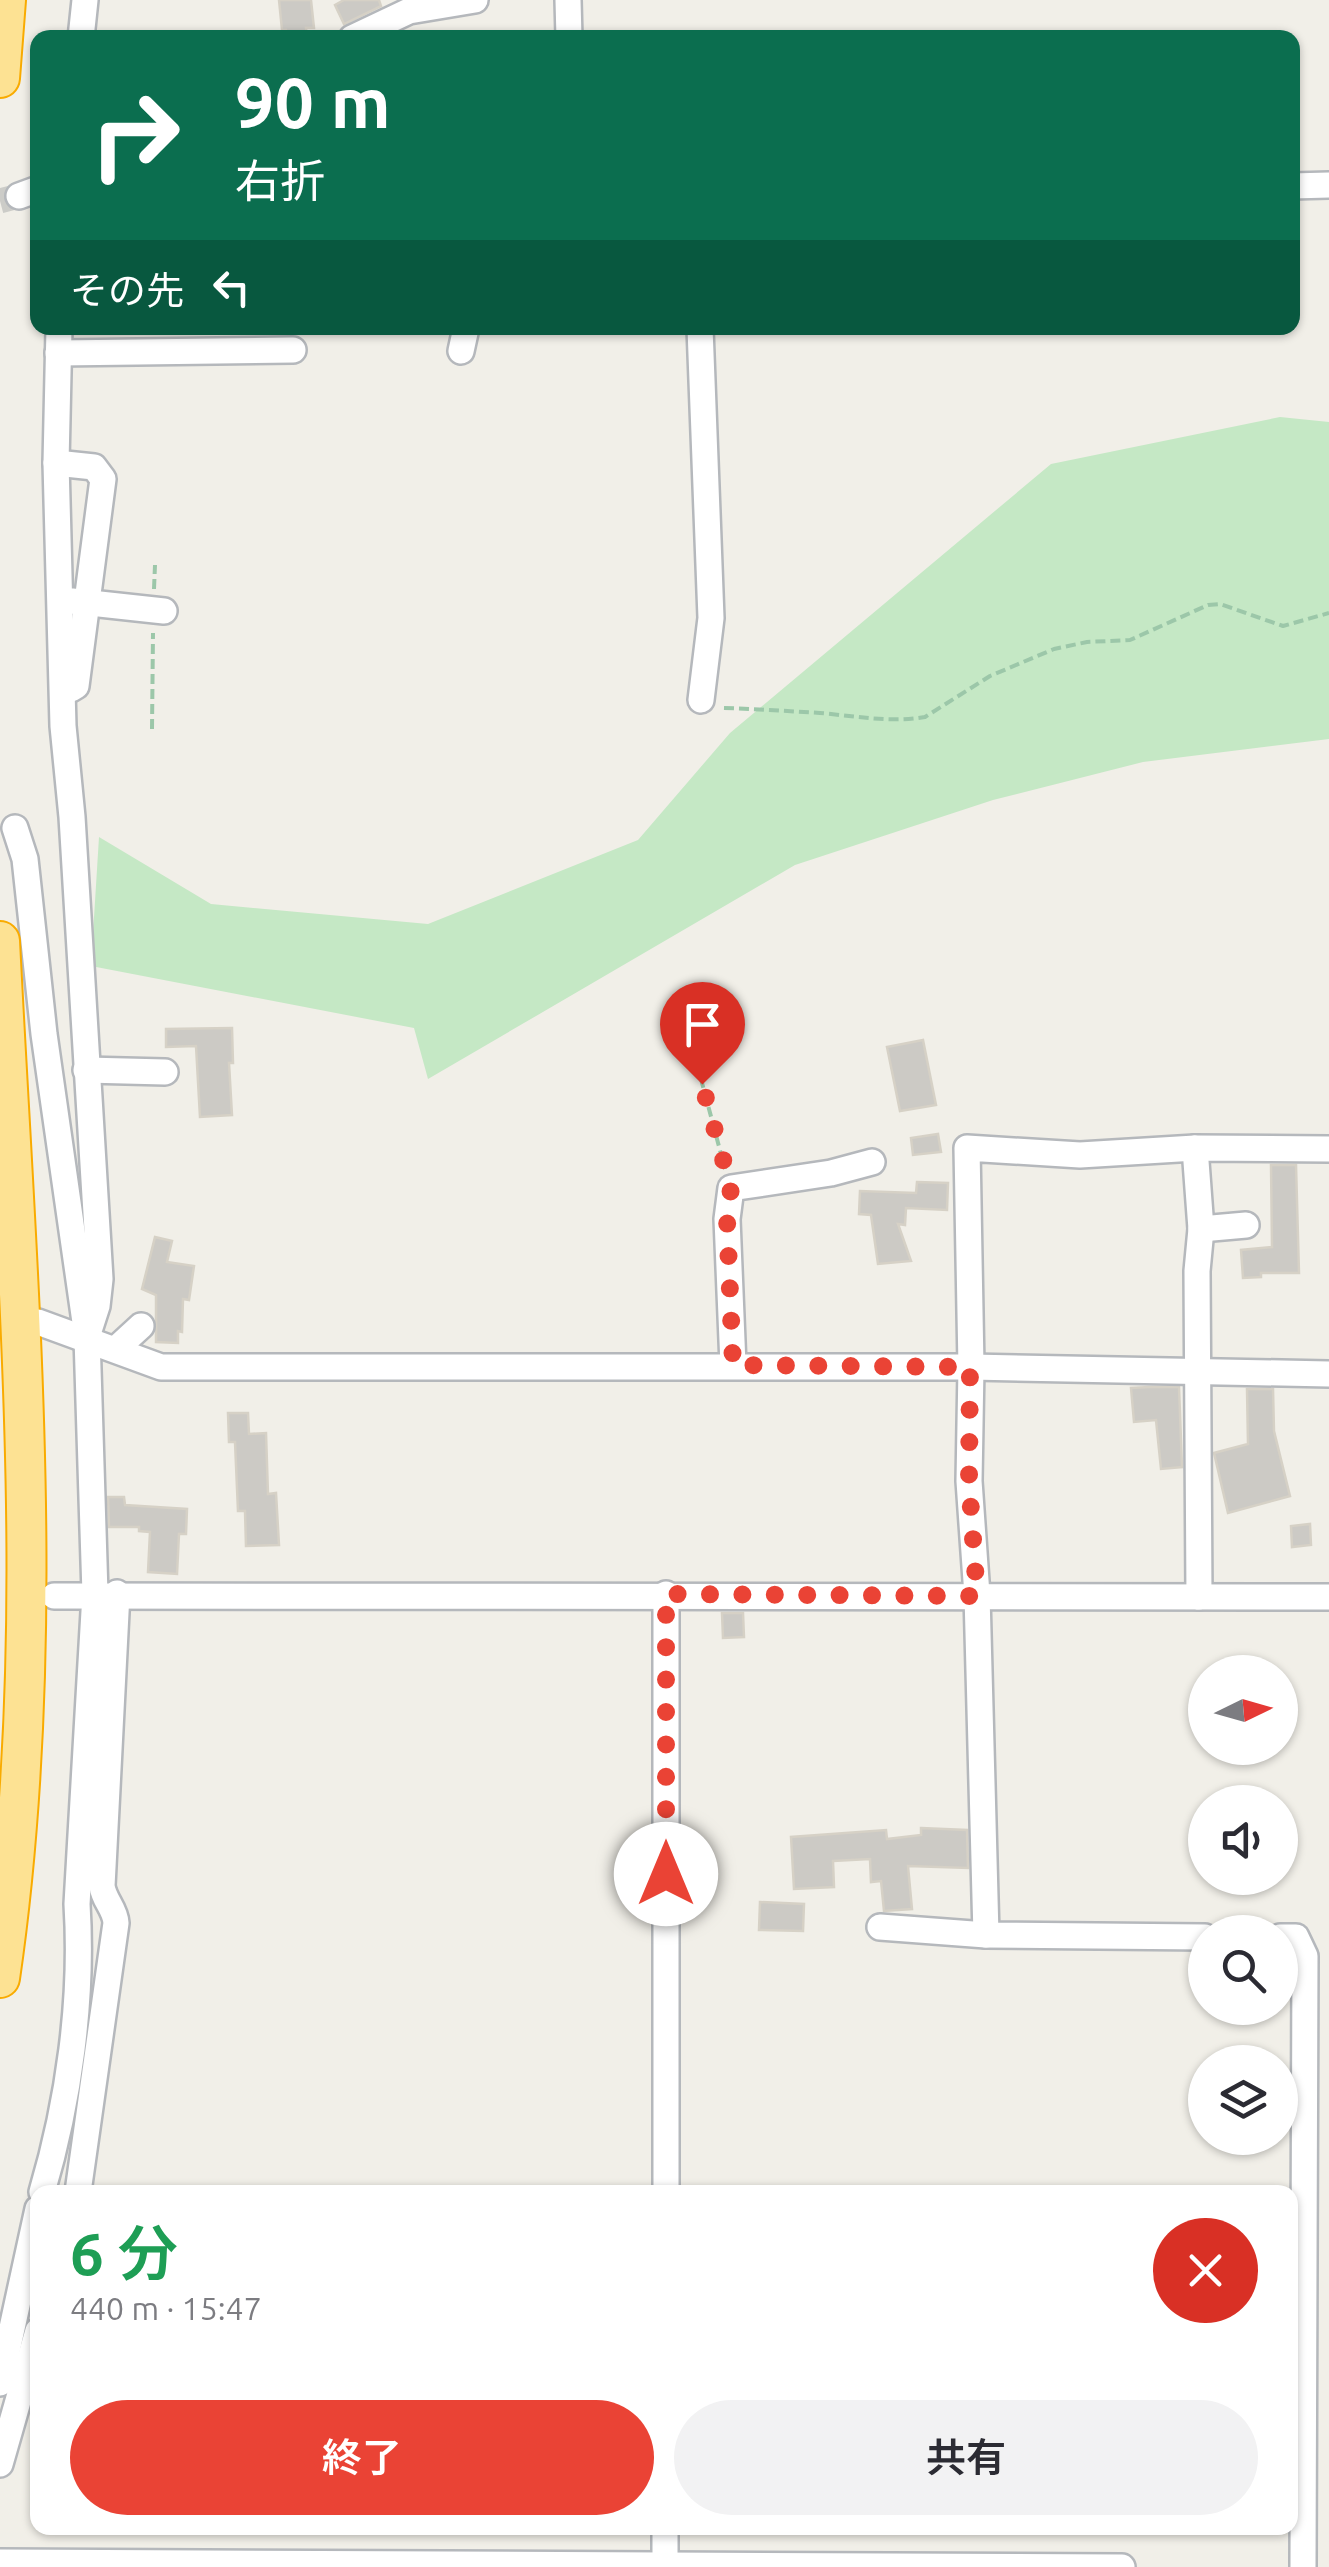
<!DOCTYPE html>
<html lang="ja">
<head>
<meta charset="utf-8">
<style>
  :root { --surface:#fff; --page:#f2f2f3; --text:#2b2b33; --muted:#7c7c81; --accent:#ea4335 }
  body { margin:0; font-family:Ubuntu,"Noto Sans JP",sans-serif; background:var(--page); color:var(--text); height:100vh; display:flex; flex-direction:column; font-size:38px; white-space:nowrap }
  * { box-sizing:border-box; margin:0 }
  p { font-size:32px; color:var(--muted) }
  .icon { flex:none; width:55px; height:55px; fill:none; stroke:currentColor; stroke-width:2; stroke-linecap:round; stroke-linejoin:round }
  .map { position:relative; flex:1; overflow:hidden }
  .details { position:absolute; left:30px; top:2185px; width:1268px; height:350px; display:flex; flex-direction:column; background:var(--surface); border-radius:20px; box-shadow:0 2px 8px #0004 }
  .details>* { flex:none }
  .guide { position:absolute; left:30px; top:30px; width:1270px; height:305px; border-radius:20px; box-shadow:0 2px 8px #0004; background:#0b6e4f; color:#fff; overflow:hidden }
  .needle { width:65px; rotate:85deg }
  .buttons { position:absolute; left:1188px; top:1655px; display:grid; gap:20px }
  .buttons a { display:grid; place-items:center; width:110px; height:110px; border-radius:50%; background:var(--surface); box-shadow:0 2px 8px #0004; font-size:50px }
  .pin { position:absolute; display:grid; place-items:center; width:85px; height:85px; color:#fff; margin:-102px -42px; border-radius:50% 50% 50% 0; rotate:-45deg; box-shadow:0 0 10px #0007 }
  .pin .icon { rotate:45deg }
  .me { position:absolute; width:110px; margin:-55px; rotate:0deg; stroke-linejoin:round; filter:drop-shadow(0 0 8px #0008) }
  .turn { display:flex; align-items:center; gap:35px; height:210px; padding:0 40px; font-size:45px }
  .turn .icon { width:130px; height:130px; stroke-width:2.5 }
  .turn b { display:block; font-size:70px; line-height:85px }
  .then { display:flex; align-items:center; height:95px; padding:0 40px; background:#0003; gap:20px; font-size:38px }
  .round { display:grid; place-items:center; flex:none; width:105px; height:105px; border-radius:52px; background:var(--page) }
  .head { display:flex; align-items:center; justify-content:space-between; height:170px; padding:0 40px }
  h1 { font-size:60px; font-weight:600; line-height:75px; color:#1e9e55 }
  .cta { display:flex; gap:20px; margin-top:auto; padding:20px 40px }
  .cta a { flex:1; height:115px; border-radius:60px; background:var(--accent); color:#fff; font-size:40px; font-weight:600; line-height:115px; text-align:center }
  .cta a+a { background:var(--page); color:var(--text) }
  .map>svg:first-child { display:block }
  .green { fill:#c5e8c5 }
  .building { fill:#cccac5; stroke:#d6d1c6; stroke-width:2.5 }
  .lines { fill:none; stroke-linecap:round; stroke-linejoin:round }
  .minor-tunnel { stroke:#ccccc8; stroke-width:25; stroke-dasharray:25 12; stroke-linecap:butt }
  .minor-casing { stroke:#b5b8bc; stroke-width:30 }
  .highway-casing { stroke:#f9ab00; stroke-width:42 }
  .path { stroke:#9cc7a9; stroke-width:4; stroke-dasharray:10 5; stroke-linecap:butt }
  .minor { stroke:#fff; stroke-width:25 }
  .highway { stroke:#fde293; stroke-width:38 }
  .route { stroke:#ea4335; stroke-width:18; stroke-dasharray:0 32.4 }
</style>
</head>
<body>
<div class="map">
<svg width="1329" height="2567" viewBox="0 0 1329 2567">
  <rect width="100%" height="100%" fill="#f1efe8"/>
  <polygon class="green" points="1280,417 1329,422 1329,739 1143,762 993,800 795,865 428,1079 414,1028 91,966 99,837 211,904 428,924 638,840 730,733 1051,464"/>
  <g class="building">
    <polygon points="279,0 311,0 314,28 306,28 307,38 287,38 286,30 282,30"/>
    <polygon points="344,0 379,0 381,6 344,24 335,5"/>
    <polygon points="232,1028 233,1063 229,1063 232,1115 200,1117 196,1046 166,1047 166,1029"/>
    <polygon points="923,1040 936,1105 900,1111 887,1047"/>
    <polygon points="938,1134 941,1152 913,1155 911,1138"/>
    <polygon points="1271,1165 1296,1165 1299,1273 1261,1273 1261,1277 1243,1278 1241,1250 1272,1247"/>
    <polygon points="917,1182 948,1183 947,1210 906,1208 905,1225 898,1224 911,1261 878,1264 871,1215 859,1214 860,1191 916,1193"/>
    <polygon points="155,1237 172,1241 167,1262 194,1266 189,1300 183,1299 182,1332 178,1331 178,1343 156,1342 156,1295 142,1289"/>
    <polygon points="1150,1387 1179,1387 1182,1467 1161,1469 1156,1420 1134,1422 1131,1388"/>
    <polygon points="1247,1389 1273,1389 1274,1431 1290,1496 1228,1513 1214,1453 1248,1444"/>
    <polygon points="228,1413 248,1413 249,1434 266,1433 268,1494 276,1493 279,1545 246,1546 245,1511 238,1511 235,1442 229,1442"/>
    <polygon points="108,1497 124,1497 125,1505 187,1509 186,1534 179,1534 177,1574 148,1572 150,1532 139,1531 139,1527 109,1527"/>
    <polygon points="1310,1524 1311,1545 1292,1547 1291,1526"/>
    <polygon points="722,1613 743,1613 744,1637 723,1638"/>
    <polygon points="921,1828 967,1830 968,1868 908,1866 912,1909 884,1911 881,1881 871,1882 870,1859 833,1861 834,1887 794,1889 791,1837 886,1830 887,1839 921,1835"/>
    <polygon points="760,1902 804,1904 803,1931 759,1930"/>
  </g>
  <g class="lines">
    <polyline class="minor-tunnel" points="0,201 19,196"/>
    <g class="minor-casing">
      <g id="minor">
        <polyline points="568,0 569,38"/>
        <polyline points="81,38 85,0"/>
        <polyline points="352,38 409,11 475,0"/>
        <polyline points="1292,186 1329,185"/>
        <polyline points="19,196 38,189"/>
        <polyline points="700,328 711,618 701,700"/>
        <polyline points="461,351 466,328"/>
        <polyline points="58,353 293,350"/>
        <polyline points="56,463 94,467 103,479 76,686 71,689"/>
        <polyline points="72,601 164,611"/>
        <polyline points="15,828 25,859 44,1034 85,1322"/>
        <polyline points="86,1070 165,1072"/>
        <polyline points="1195,1148 1201,1229 1197,1271 1199,1597"/>
        <polyline points="1201,1229 1246,1225"/>
        <polyline points="38,1322 161,1367 971,1367 1329,1374"/>
        <polyline points="117,1348 141,1326"/>
        <polyline points="733,1365 727,1219 731,1188 831,1173 872,1162"/>
        <polyline points="54,1596 1329,1597"/>
        <polyline points="880,1927 986,1935"/>
        <polyline points="1205,1937 986,1935 977,1595 969,1481 971,1367 967,1148 1080,1155 1195,1148 1329,1149"/>
        <polyline points="1280,1937 1296,1937 1305,1956 1303,2567"/>
        <path d="M 42,2192 C 69,2101 83,2000 77,1904 L 95,1594 L 87,1337 L 97,1306 L 100,1279 L 72,817 L 63,726 L 56,463 L 59,328"/>
        <path d="M 78,2192 L 116,1923 C 115,1908 104,1901 102,1886 L 117,1593"/>
        <polyline points="666,2192 666,1594"/>
        <polyline points="0,2383 38,2209"/>
        <polyline points="0,2464 38,2331"/>
        <polyline points="0,2562 1122,2567"/>
        <polyline points="665,2567 665,2528"/>
      </g>
    </g>
    <g class="highway-casing">
      <g id="highway">
        <polyline points="0,78 6,0"/>
        <path d="M 0,941 C 17,1285 50,1636 0,1978"/>
      </g>
    </g>
    <g class="path">
      <polyline points="154,589 155,565"/>
      <path d="M 724,708 C 756,709 788,711 820,713 C 856,716 889,723 925,717 L 990,676 L 1054,649 L 1087,642 L 1130,640 L 1208,605 L 1220,604 L 1283,626 L 1329,613"/>
      <polyline points="152,729 153,633"/>
      <polyline points="693,1049 725,1169"/>
    </g>
    <use href="#minor" class="minor"/>
    <use href="#highway" class="highway"/>
  </g>
  <g class="lines">
    <polyline class="route" points="666,1874 666,1594 977,1596 969,1481 970,1367 733,1365 727,1219 731,1188 702,1084"/>
  </g>
</svg>
<div class="buttons">
<a><svg class="needle" viewBox="-14 -14 28 28"><path d="M0-13l5 13h-10z" fill="#e53935"/><path d="M0 13l5-13h-10z" fill="#7c7c81"/></svg></a>
<a><svg class="icon" aria-label="sound" viewBox="0 0 24 24"><path d="M4 9h4l5-4v14l-5-4H4zM17 9q2 3 0 6"/></svg></a>
<a><svg class="icon" aria-label="search" viewBox="0 0 24 24"><circle cx="10" cy="10" r="6"/><path d="M15 15l6 6"/></svg></a>
<a><svg class="icon" aria-label="layers" viewBox="0 0 24 24"><path d="M12 4l9 5-9 5-9-5zM3 14l9 5 9-5"/></svg></a>
</div>
<div class="pin" style="left:702px;top:1084px;background:#d93025"><svg class="icon" aria-label="arrive" viewBox="0 0 24 24"><path d="M6 21V4h12l-3 4 3 4H6"/></svg></div>
<svg class="me" style="left:666px;top:1874px" viewBox="-20 -20 40 40"><circle r="19" fill="#fff"/><path d="M0-13L10 11 0 6-10 11z" fill="#ea4335"/></svg>
<div class="guide">
<div class="turn"><svg class="icon" aria-label="right" viewBox="0 0 24 24"><path d="M7 20v-9h11M14 6l5 5-5 5"/></svg><div><b>90 m</b>右折</div></div>
<div class="then">その先<svg class="icon" aria-label="left" viewBox="0 0 24 24"><path d="M17 20v-9H6M10 6l-5 5 5 5"/></svg></div>
</div>
<section class="details">
<div class="head"><div><h1>6 分</h1><p>440 m · 15:47</p></div><a class="round" style="background:#d93025;color:#fff"><svg class="icon" aria-label="close" viewBox="0 0 24 24"><path d="M6 6l12 12M18 6L6 18"/></svg></a></div>
<div class="cta"><a>終了</a><a>共有</a></div>
</section>
</div>
</body>
</html>
